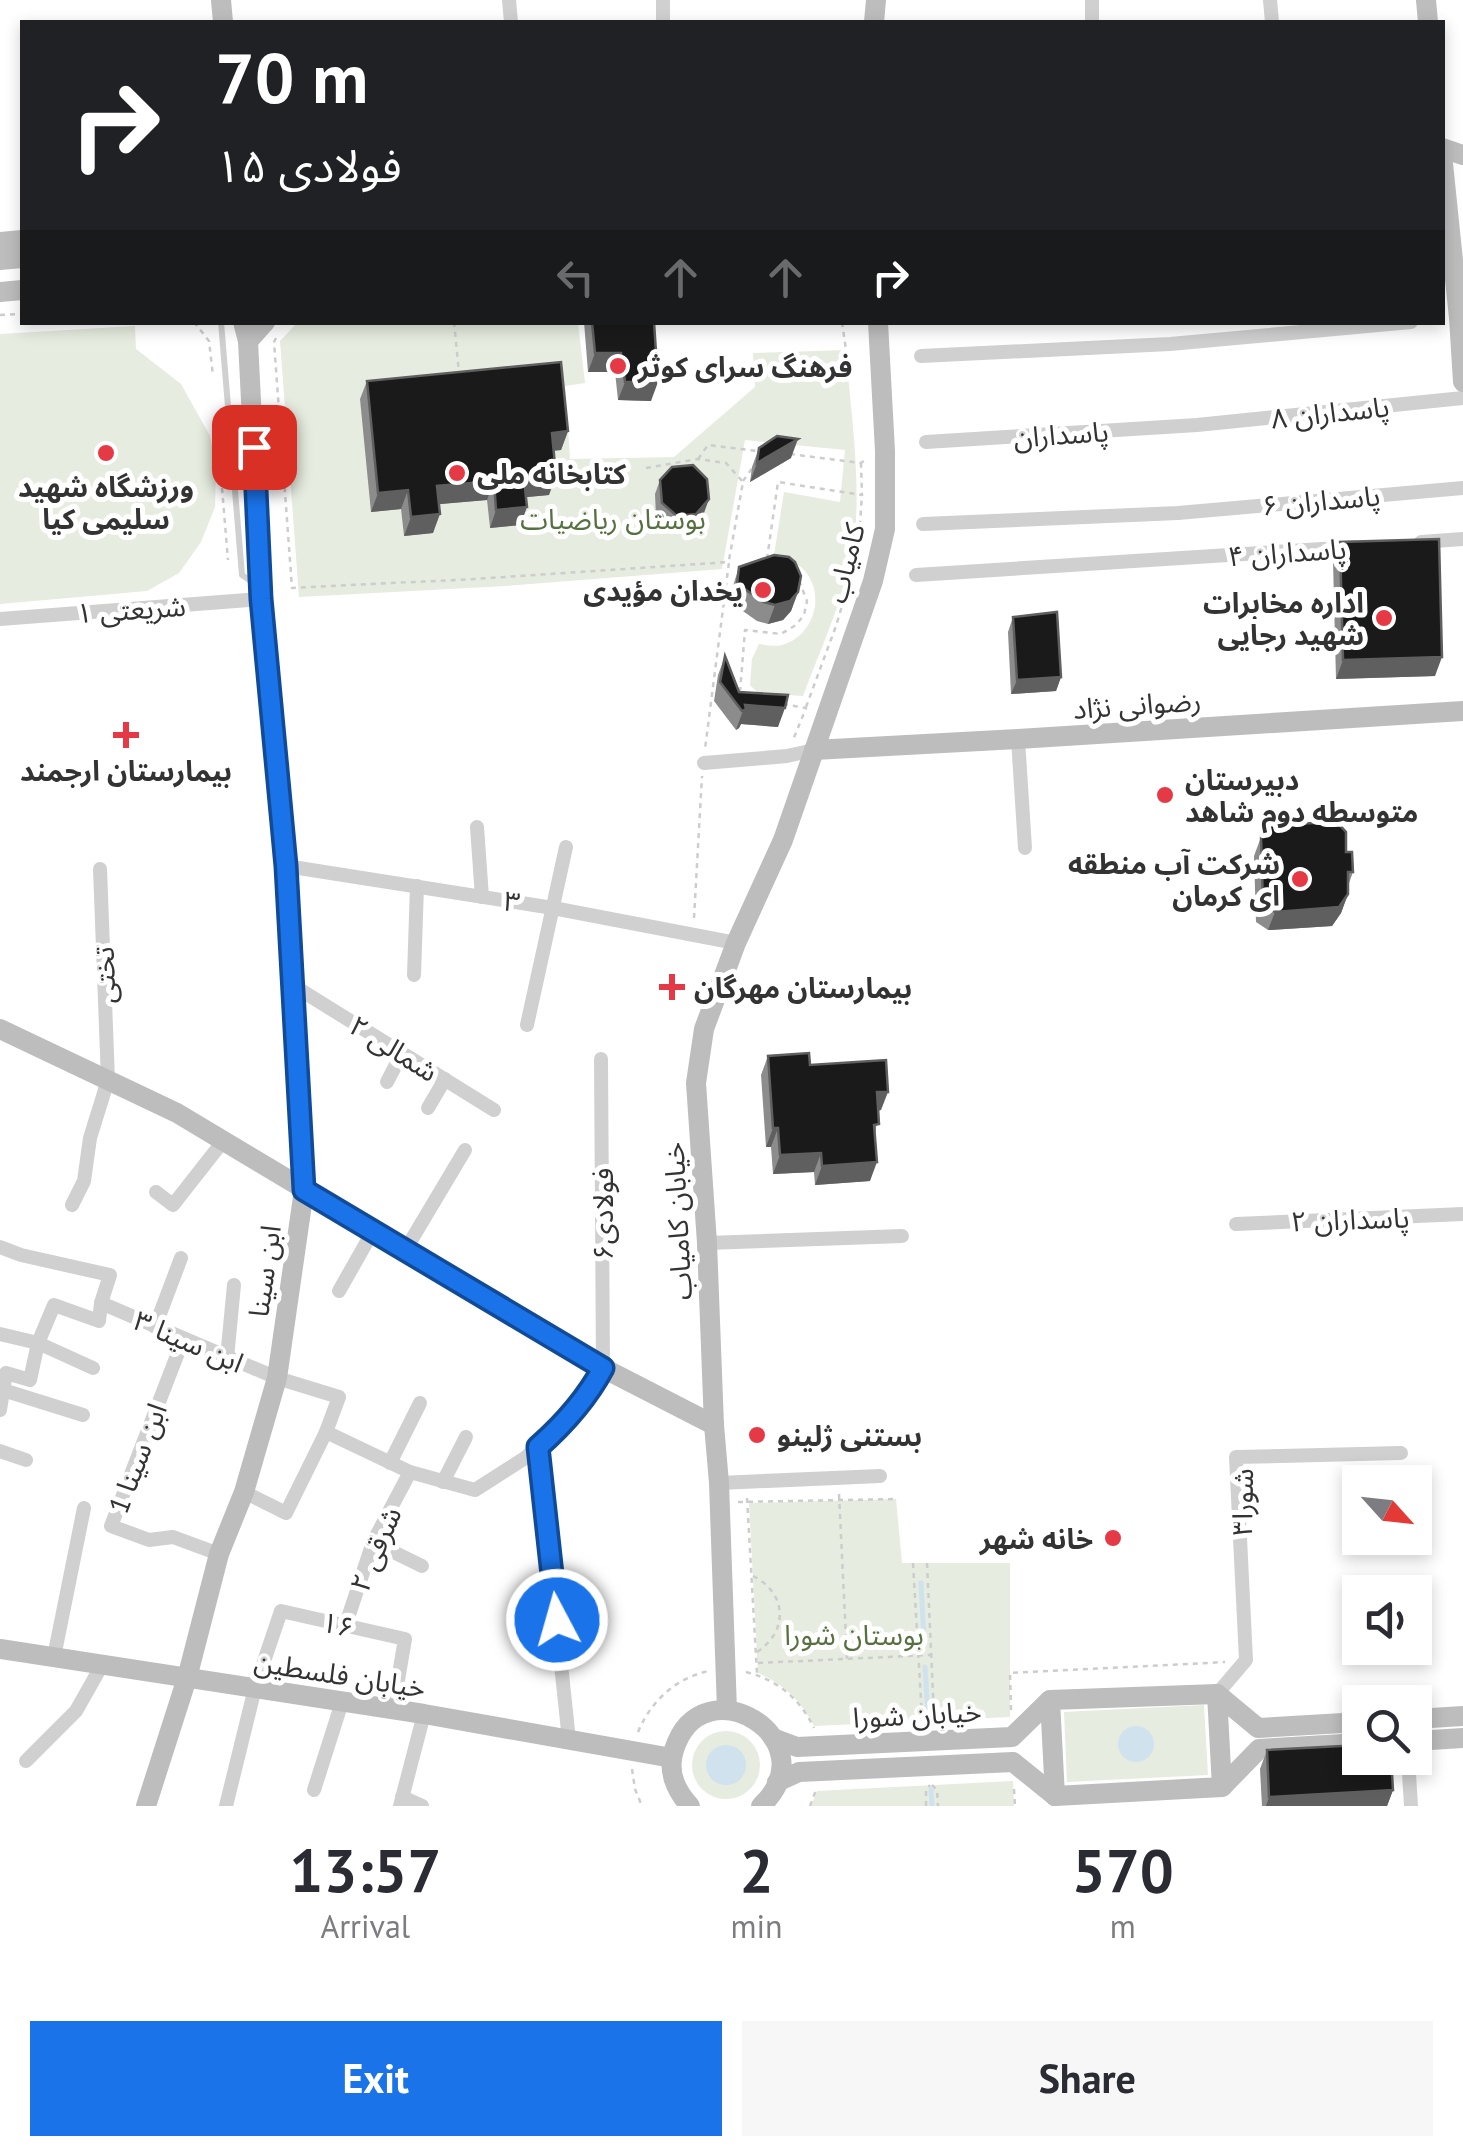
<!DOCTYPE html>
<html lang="en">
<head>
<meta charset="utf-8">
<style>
  :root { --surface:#fff; --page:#f7f7f7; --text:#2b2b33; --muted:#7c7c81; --accent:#1a73e8 }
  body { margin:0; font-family:"PT Sans","Noto Sans Arabic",sans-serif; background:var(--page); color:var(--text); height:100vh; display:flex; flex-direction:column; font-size:38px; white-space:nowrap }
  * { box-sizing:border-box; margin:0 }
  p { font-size:32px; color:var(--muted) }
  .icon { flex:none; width:55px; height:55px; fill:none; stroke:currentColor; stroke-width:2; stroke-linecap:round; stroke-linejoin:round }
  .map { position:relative; height:1806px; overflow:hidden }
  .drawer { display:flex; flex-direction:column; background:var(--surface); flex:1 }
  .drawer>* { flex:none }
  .banner { position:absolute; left:20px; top:20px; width:1425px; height:305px; border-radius:0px; box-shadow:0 5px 15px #0003; background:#202124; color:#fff; overflow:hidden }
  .needle { width:65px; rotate:117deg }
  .controls { position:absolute; left:1342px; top:1465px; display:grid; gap:20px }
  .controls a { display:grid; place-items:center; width:90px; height:90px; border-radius:0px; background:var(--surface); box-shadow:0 5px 15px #0003; font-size:50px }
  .pin { position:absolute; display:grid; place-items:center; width:85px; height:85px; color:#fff; margin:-42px; border-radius:20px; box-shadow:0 5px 15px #0006 }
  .me { position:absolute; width:110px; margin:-55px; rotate:354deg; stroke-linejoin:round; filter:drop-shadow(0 0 8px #0008) }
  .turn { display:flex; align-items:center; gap:35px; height:210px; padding:0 30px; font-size:45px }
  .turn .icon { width:130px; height:130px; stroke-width:2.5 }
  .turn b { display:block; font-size:70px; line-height:85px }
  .lanes { display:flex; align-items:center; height:95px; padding:0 30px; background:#0003; justify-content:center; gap:50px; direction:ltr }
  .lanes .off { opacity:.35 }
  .eta { display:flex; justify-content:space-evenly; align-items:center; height:170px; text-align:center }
  .eta b { font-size:60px; font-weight:700; line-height:70px }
  .primary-button { display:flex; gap:20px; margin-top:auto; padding:20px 30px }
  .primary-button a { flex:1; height:115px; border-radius:0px; background:var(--accent); color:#fff; font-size:40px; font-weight:700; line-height:115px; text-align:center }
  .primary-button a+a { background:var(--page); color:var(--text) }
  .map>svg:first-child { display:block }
  .green { fill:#e6ecdf; fill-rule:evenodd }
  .water { fill:#cfe2ee }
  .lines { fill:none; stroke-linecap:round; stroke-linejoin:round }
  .stream { stroke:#cfe2ee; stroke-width:5 }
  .path { stroke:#cdcdcd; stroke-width:2.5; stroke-dasharray:5 5; stroke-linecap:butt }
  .lane { stroke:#d0d0d0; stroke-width:6 }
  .street { stroke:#d0d0d0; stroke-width:14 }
  .secondary { stroke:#bdbdbd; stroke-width:20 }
  .wall { fill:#8c8c8c }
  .shaded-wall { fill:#5f5f5f }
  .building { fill:#1a1a1a; stroke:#5f5f5f; stroke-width:2.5 }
  .route-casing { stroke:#114b97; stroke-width:25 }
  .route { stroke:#1a73e8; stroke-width:18 }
  .poi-dot { fill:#e63946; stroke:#fff; stroke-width:4 }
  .labels { text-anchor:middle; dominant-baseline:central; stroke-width:10; stroke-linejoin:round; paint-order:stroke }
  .poi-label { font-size:28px; font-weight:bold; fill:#333; stroke:#fff; text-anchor:start }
  .street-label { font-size:28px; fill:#333; stroke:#fff }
  .park-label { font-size:28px; fill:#56703f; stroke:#fff }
</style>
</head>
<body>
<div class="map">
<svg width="1463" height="1806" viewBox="0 0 1463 1806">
  <rect width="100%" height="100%" fill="#fff"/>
  <g class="green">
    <path d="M 297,323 L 578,323 L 585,383 L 565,386 L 570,459 L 674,457 L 755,387 L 753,353 L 846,350 C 850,406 859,462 856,519 C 853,580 824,640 803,696 L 758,693 L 750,685 L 752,659 L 759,644 C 767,645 775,647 782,645 C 815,636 827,592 802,568 C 794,561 785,558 774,555 L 784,492 L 840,502 L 845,450 L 745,440 L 722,569 L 506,586 L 299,597 L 280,341 ZM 554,381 L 561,449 L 545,451 L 517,498 L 490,528 L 487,500 L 430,505 L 404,536 L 401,509 Z"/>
    <polygon points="135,326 136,349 181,384 210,436 216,469 215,507 201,542 179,573 147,591 0,604 0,334"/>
    <path d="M 896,1499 L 902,1563 L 1010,1563 L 1010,1717 L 814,1726 C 801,1701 784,1684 758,1673 L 749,1503 Z"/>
    <polygon points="1204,1705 1208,1775 1067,1782 1064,1712"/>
    <circle cx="726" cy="1765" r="34"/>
    <polygon points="1013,1781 1014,1806 811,1806 817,1791"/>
  </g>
  <g class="water">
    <circle cx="1136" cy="1744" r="18"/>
    <circle cx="726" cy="1765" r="20"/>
  </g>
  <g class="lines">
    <g class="stream">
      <polyline points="921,1583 924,1639"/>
      <polyline points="925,1667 928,1716"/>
      <polyline points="931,1790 932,1806"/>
    </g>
    <g class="path">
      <polyline points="0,315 22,314"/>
      <polyline points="194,322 209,341 213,376"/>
      <polyline points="454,322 459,373"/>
      <polyline points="842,322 846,350"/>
      <polyline points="276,338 274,342 292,588 474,579 729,562 705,749"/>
      <polyline points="790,454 861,463 865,460"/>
      <polyline points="698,459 708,445 757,451"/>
      <polyline points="646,468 698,459 726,463 743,482 729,560"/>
      <polyline points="743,481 753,467"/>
      <polyline points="222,488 228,560"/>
      <polyline points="767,559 778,482 862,495 861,463"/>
      <polyline points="740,692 745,630 781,634 796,625 804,615 807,601 800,583"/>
      <polyline points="783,704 806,708 793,740"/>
      <polyline points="806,707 836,626 858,552 862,495"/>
      <polyline points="694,918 702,776"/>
      <polyline points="839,1494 847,1659"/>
      <polyline points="747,1498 757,1674"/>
      <polyline points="738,1502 896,1499"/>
      <polyline points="913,1563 922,1717 927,1721"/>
      <polyline points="927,1563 934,1716 928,1722"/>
      <path d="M 753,1576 C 787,1593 789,1631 757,1652"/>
      <polyline points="758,1663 930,1655"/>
      <path d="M 746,1672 C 778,1680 800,1699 814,1728"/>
      <polyline points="1011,1710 1010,1673 1225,1662"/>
      <path d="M 638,1732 C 651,1701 675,1679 708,1671"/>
      <polyline points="632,1769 635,1789 642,1806"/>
      <polyline points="932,1785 937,1790 938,1806"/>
      <polyline points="1014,1789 1015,1806"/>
      <polyline points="810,1806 816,1790"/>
      <polyline points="926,1806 926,1790 930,1785"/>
    </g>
    <polyline class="lane" points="221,322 242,575 257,585"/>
    <g class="street">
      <polyline points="509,0 511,22"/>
      <polyline points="663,0 663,22"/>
      <polyline points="1270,0 1272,22"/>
      <polyline points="1092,22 1092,0"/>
      <polyline points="921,356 1170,344 1411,322"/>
      <polyline points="926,442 1197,425 1463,398"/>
      <polyline points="923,524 1178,513 1463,488"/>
      <polyline points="1421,542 1463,539"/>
      <polyline points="916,575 1354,547"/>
      <polyline points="0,619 261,599"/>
      <polyline points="1018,739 1025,848"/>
      <polyline points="704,763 787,756 814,750"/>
      <polyline points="477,827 482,897"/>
      <polyline points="286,866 553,908 736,943"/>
      <polyline points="414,975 417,886"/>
      <polyline points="294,986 494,1110"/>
      <polyline points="527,1025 566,847"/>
      <polyline points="387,1082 402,1053"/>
      <polyline points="428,1108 445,1079"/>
      <polyline points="156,1192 173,1205 224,1140"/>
      <polyline points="72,1205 84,1181 90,1138 108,1080 100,869"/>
      <polyline points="1236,1224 1463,1214"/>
      <polyline points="707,1243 902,1236"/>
      <polyline points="0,1247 21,1255 110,1275 101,1303 99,1321 54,1305 38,1343 0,1334"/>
      <polyline points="406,1249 465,1150"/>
      <polyline points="339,1291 373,1231"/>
      <polyline points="101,1303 277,1378 339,1397 326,1432 410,1472 475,1490 525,1458 559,1428 603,1368 601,1059"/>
      <polyline points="155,1327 181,1258"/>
      <polyline points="183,1340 111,1526 149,1540 173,1537 219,1554"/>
      <polyline points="227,1358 234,1285"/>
      <polyline points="3,1390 83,1415"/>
      <polyline points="0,1410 6,1373 30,1380 38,1343 93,1368"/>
      <polyline points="538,1447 569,1740"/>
      <polyline points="0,1451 26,1460"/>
      <polyline points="390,1463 420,1403"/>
      <polyline points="443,1482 466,1437"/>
      <polyline points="719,1483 880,1476"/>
      <polyline points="244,1492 286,1513 326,1432"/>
      <polyline points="373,1542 422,1566"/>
      <polyline points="345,1627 373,1542 410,1472"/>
      <polyline points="54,1657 84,1508"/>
      <polyline points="1217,1694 1246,1660 1236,1457 1401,1453"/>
      <polyline points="1408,1758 1411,1806"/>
      <polyline points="26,1761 76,1711 102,1665"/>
      <polyline points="314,1790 342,1702"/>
      <polyline points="402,1797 422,1806"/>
      <polyline points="226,1806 255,1688 281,1611 405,1639 393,1709"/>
      <polyline points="400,1806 424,1714"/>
    </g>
    <g class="secondary">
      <polyline points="221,0 223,22"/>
      <polyline points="1426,0 1428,22"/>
      <polyline points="874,22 876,0"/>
      <polyline points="1442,148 1463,155"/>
      <polyline points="1442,154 1459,318 1463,382"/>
      <polyline points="0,242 22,240"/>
      <polyline points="0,260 22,258"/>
      <polyline points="0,292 22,290"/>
      <polyline points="248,341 265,322"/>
      <polyline points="814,750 1018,739 1463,711"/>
      <polyline points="0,1029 177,1113 603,1368 714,1425"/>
      <polyline points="0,1649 424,1714 672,1758"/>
      <polyline points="1217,1694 1258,1728 1360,1722"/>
      <polyline points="727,1710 719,1483 714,1425 707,1243 696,1083 704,1029 736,943 783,840 873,581 885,529 885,451 878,322"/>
      <polyline points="1415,1719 1463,1716"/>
      <polyline points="773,1738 797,1747 1012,1737 1050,1700"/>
      <polyline points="1415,1741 1463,1738"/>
      <polyline points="777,1782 799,1772 1013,1762 1055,1796"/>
      <polyline points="1222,1787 1259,1749 1360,1743"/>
      <polyline points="1055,1796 1050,1700 1217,1694"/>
      <polyline points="1055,1796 1222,1787 1217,1694"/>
      <polyline points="146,1806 187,1678 219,1554 244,1492 277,1378 304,1190 286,866 261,599 248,341 243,322"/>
      <path d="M 690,1806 C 676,1791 667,1771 674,1750 C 702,1661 831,1740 761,1806"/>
    </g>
  </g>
  <g class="wall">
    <polygon points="584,322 654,322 651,401 618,400 615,372 588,372"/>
    <polygon points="367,381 568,431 561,450 554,451 549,495 526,497 527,507 520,525 490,528 487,500 439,504 433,533 404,536 401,509 371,512 360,399"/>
    <polygon points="759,448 791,458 750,482 752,467"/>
    <polygon points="660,480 704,513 691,528 672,530 656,517 655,494"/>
    <polygon points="1340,542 1435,676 1336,679 1333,561"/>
    <polygon points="739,567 798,592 791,611 783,620 768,624 757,621 730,602 733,586"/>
    <polygon points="1013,617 1061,677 1056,691 1011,694 1008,632"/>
    <polygon points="725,656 739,692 778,727 741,724 739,728 736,730 714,701 718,675"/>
    <polygon points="1261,837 1346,852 1353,872 1348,886 1348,894 1341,913 1332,926 1268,930 1256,922 1254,856"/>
    <polygon points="768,1056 810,1065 881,1110 878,1111 870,1181 815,1185 814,1172 773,1174 771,1147 766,1147 761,1075"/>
    <polygon points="1267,1750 1393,1790 1387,1806 1262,1806 1260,1769"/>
  </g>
  <g class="shaded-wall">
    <polygon points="595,353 621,353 615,372 588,372"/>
    <polygon points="625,382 658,382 651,401 618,400"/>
    <polygon points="568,431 561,450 545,451 552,433"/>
    <polygon points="798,439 791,458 750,482 757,463"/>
    <polygon points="556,476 549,495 517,498 524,479"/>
    <polygon points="494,481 487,500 430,505 437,486"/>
    <polygon points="408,490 401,509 371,512 378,493"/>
    <polygon points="709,499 704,513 691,528 672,530 677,516"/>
    <polygon points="527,507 520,525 490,528 496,510"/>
    <polygon points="440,514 433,533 404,536 411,517"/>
    <polygon points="798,592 791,611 783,620 768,624 775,605"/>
    <polygon points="1442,657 1435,676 1336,679 1343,660"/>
    <polygon points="1061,677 1056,691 1011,694 1017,680"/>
    <polygon points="745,705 785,708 778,727 741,724 739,728 736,730"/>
    <polygon points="1348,894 1341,913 1332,926 1268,930 1275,912"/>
    <polygon points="877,1092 888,1092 881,1110 870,1111"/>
    <polygon points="773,1128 778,1128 771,1147 766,1147"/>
    <polygon points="821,1153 814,1172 773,1174 780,1155"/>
    <polygon points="877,1162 870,1181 815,1185 822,1166"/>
    <polygon points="1393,1790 1387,1806 1266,1806 1269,1797"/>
  </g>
  <g class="building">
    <polygon points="592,322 654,322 658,382 625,382 621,353 595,353"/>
    <polygon points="561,362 568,431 552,433 556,476 524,479 527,507 496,510 494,481 437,486 440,514 411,517 408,490 378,493 367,381"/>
    <polygon points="777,436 798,439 757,463 759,448"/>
    <polygon points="693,465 707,479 709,499 696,514 677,516 662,503 660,480 672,467"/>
    <polygon points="1439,539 1442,657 1343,660 1340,542"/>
    <polygon points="774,555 789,557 795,562 801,576 798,592 790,601 775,605 764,602 737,584 739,567"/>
    <polygon points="1057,612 1061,677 1017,680 1013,617"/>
    <polygon points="725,656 739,692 788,695 785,708 745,705 746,709 742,711 720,682"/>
    <polygon points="1337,822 1346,832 1346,852 1352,852 1353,872 1348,872 1348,894 1339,907 1275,912 1263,903 1261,837 1270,825"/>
    <polygon points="809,1053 810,1065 886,1060 888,1092 877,1092 879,1124 874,1125 877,1162 822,1166 821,1153 780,1155 778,1128 773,1128 768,1056"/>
    <polygon points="1360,1745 1360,1758 1391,1758 1393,1790 1269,1797 1267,1750"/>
  </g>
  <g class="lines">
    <g class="route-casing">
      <path id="route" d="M 254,447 L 261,599 L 286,866 L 304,1190 L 603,1368 C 587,1398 563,1425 538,1447 L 557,1620"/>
    </g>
    <use href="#route" class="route"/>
  </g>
  <g class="poi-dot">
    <circle cx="618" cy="366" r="10"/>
    <circle cx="106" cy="453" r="10"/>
    <circle cx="457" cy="473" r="10"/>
    <circle cx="763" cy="590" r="10"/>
    <circle cx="1384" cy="618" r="10"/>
    <path d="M121 720h10v10h10v10h-10v10h-10v-10h-10v-10h10z"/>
    <circle cx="1165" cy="795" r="10"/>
    <circle cx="1300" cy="879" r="10"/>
    <path d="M667 972h10v10h10v10h-10v10h-10v-10h-10v-10h10z"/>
    <circle cx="757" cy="1435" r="10"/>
    <circle cx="1113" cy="1538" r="10"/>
  </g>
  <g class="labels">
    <g class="poi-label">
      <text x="638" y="366">فرهنگ سرای کوثر</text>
      <text x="477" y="473">کتابخانه ملی</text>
      <text x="106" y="486" text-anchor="middle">ورزشگاه شهید<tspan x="106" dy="32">سلیمی کیا</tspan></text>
      <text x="743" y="590" text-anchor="end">یخدان مؤیدی</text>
      <text x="1364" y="602" text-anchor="end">اداره مخابرات<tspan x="1364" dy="32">شهید رجایی</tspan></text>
      <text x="126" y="770" text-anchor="middle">بیمارستان ارجمند</text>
      <text x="1185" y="779">دبیرستان<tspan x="1185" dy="32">متوسطه دوم شاهد</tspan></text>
      <text x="1280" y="863" text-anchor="end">شرکت آب منطقه<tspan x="1280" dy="32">ای کرمان</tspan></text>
      <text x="694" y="987">بیمارستان مهرگان</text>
      <text x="777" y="1435">بستنی ژلینو</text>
      <text x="1093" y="1538" text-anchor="end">خانه شهر</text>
    </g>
    <g class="street-label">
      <text transform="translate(1330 412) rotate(-6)">پاسداران ۸</text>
      <text transform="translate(1061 434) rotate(-4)">پاسداران</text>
      <text transform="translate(1321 500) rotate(-5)">پاسداران ۶</text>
      <text transform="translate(1287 552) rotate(-4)">پاسداران ۴</text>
      <text transform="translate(845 563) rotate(-76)">کامیاب</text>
      <text transform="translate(131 609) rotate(-4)">شریعتی ۱</text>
      <text transform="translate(1137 704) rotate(-4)">رضوانی نژاد</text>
      <text transform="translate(512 901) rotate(9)">۳</text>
      <text transform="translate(104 975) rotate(-92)">تختی</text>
      <text transform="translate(394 1048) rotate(32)">۲ شمالی</text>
      <text transform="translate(602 1214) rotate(-90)">فولادی۶</text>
      <text transform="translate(1350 1219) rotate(-2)">پاسداران ۲</text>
      <text transform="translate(677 1221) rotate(-93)">خیابان کامیاب</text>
      <text transform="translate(264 1271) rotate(-82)">ابن سینا</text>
      <text transform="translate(189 1341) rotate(23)">ابن سینا ۳</text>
      <text transform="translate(137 1458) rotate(-69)">ابن سینا 1</text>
      <text transform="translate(1242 1502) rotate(-89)">شورا۳</text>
      <text transform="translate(375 1549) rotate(-67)">۲ شرقی</text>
      <text transform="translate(338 1624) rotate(13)">۱۶</text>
      <text transform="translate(340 1674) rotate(9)">خیابان فلسطین</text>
      <text transform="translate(917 1714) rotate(-3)">خیابان شورا</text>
    </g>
    <g class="park-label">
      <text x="613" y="518">بوستان ریاضیات</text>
      <text x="854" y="1634">بوستان شورا</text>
    </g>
  </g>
</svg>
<div class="controls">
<a><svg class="needle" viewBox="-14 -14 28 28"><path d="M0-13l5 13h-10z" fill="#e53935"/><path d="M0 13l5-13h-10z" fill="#7c7c81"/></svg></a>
<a><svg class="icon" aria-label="sound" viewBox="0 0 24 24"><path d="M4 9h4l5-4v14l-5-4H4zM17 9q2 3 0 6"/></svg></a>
<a><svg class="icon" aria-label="search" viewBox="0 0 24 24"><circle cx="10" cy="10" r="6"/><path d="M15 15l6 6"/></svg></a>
</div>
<div class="pin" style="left:254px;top:447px;background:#d93025"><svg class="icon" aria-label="arrive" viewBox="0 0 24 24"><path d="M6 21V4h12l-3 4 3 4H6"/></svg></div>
<svg class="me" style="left:557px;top:1620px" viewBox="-20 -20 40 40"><circle r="17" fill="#1a73e8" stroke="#fff" stroke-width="3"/><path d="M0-11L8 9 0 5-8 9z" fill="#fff"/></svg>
<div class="banner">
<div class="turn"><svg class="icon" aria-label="right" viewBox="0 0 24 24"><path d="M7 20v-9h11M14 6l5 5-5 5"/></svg><div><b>70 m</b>فولادی ۱۵</div></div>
<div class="lanes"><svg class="icon off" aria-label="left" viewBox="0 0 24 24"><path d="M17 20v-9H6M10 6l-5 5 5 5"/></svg><svg class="icon off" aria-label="ahead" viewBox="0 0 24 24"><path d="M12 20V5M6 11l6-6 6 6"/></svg><svg class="icon off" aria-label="ahead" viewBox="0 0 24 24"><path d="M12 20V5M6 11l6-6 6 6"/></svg><svg class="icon" aria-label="right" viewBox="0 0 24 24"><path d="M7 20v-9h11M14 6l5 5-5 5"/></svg></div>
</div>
</div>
<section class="drawer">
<div class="eta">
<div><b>13:57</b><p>Arrival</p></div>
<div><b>2</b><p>min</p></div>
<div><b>570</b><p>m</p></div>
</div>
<div class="primary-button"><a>Exit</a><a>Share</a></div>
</section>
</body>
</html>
